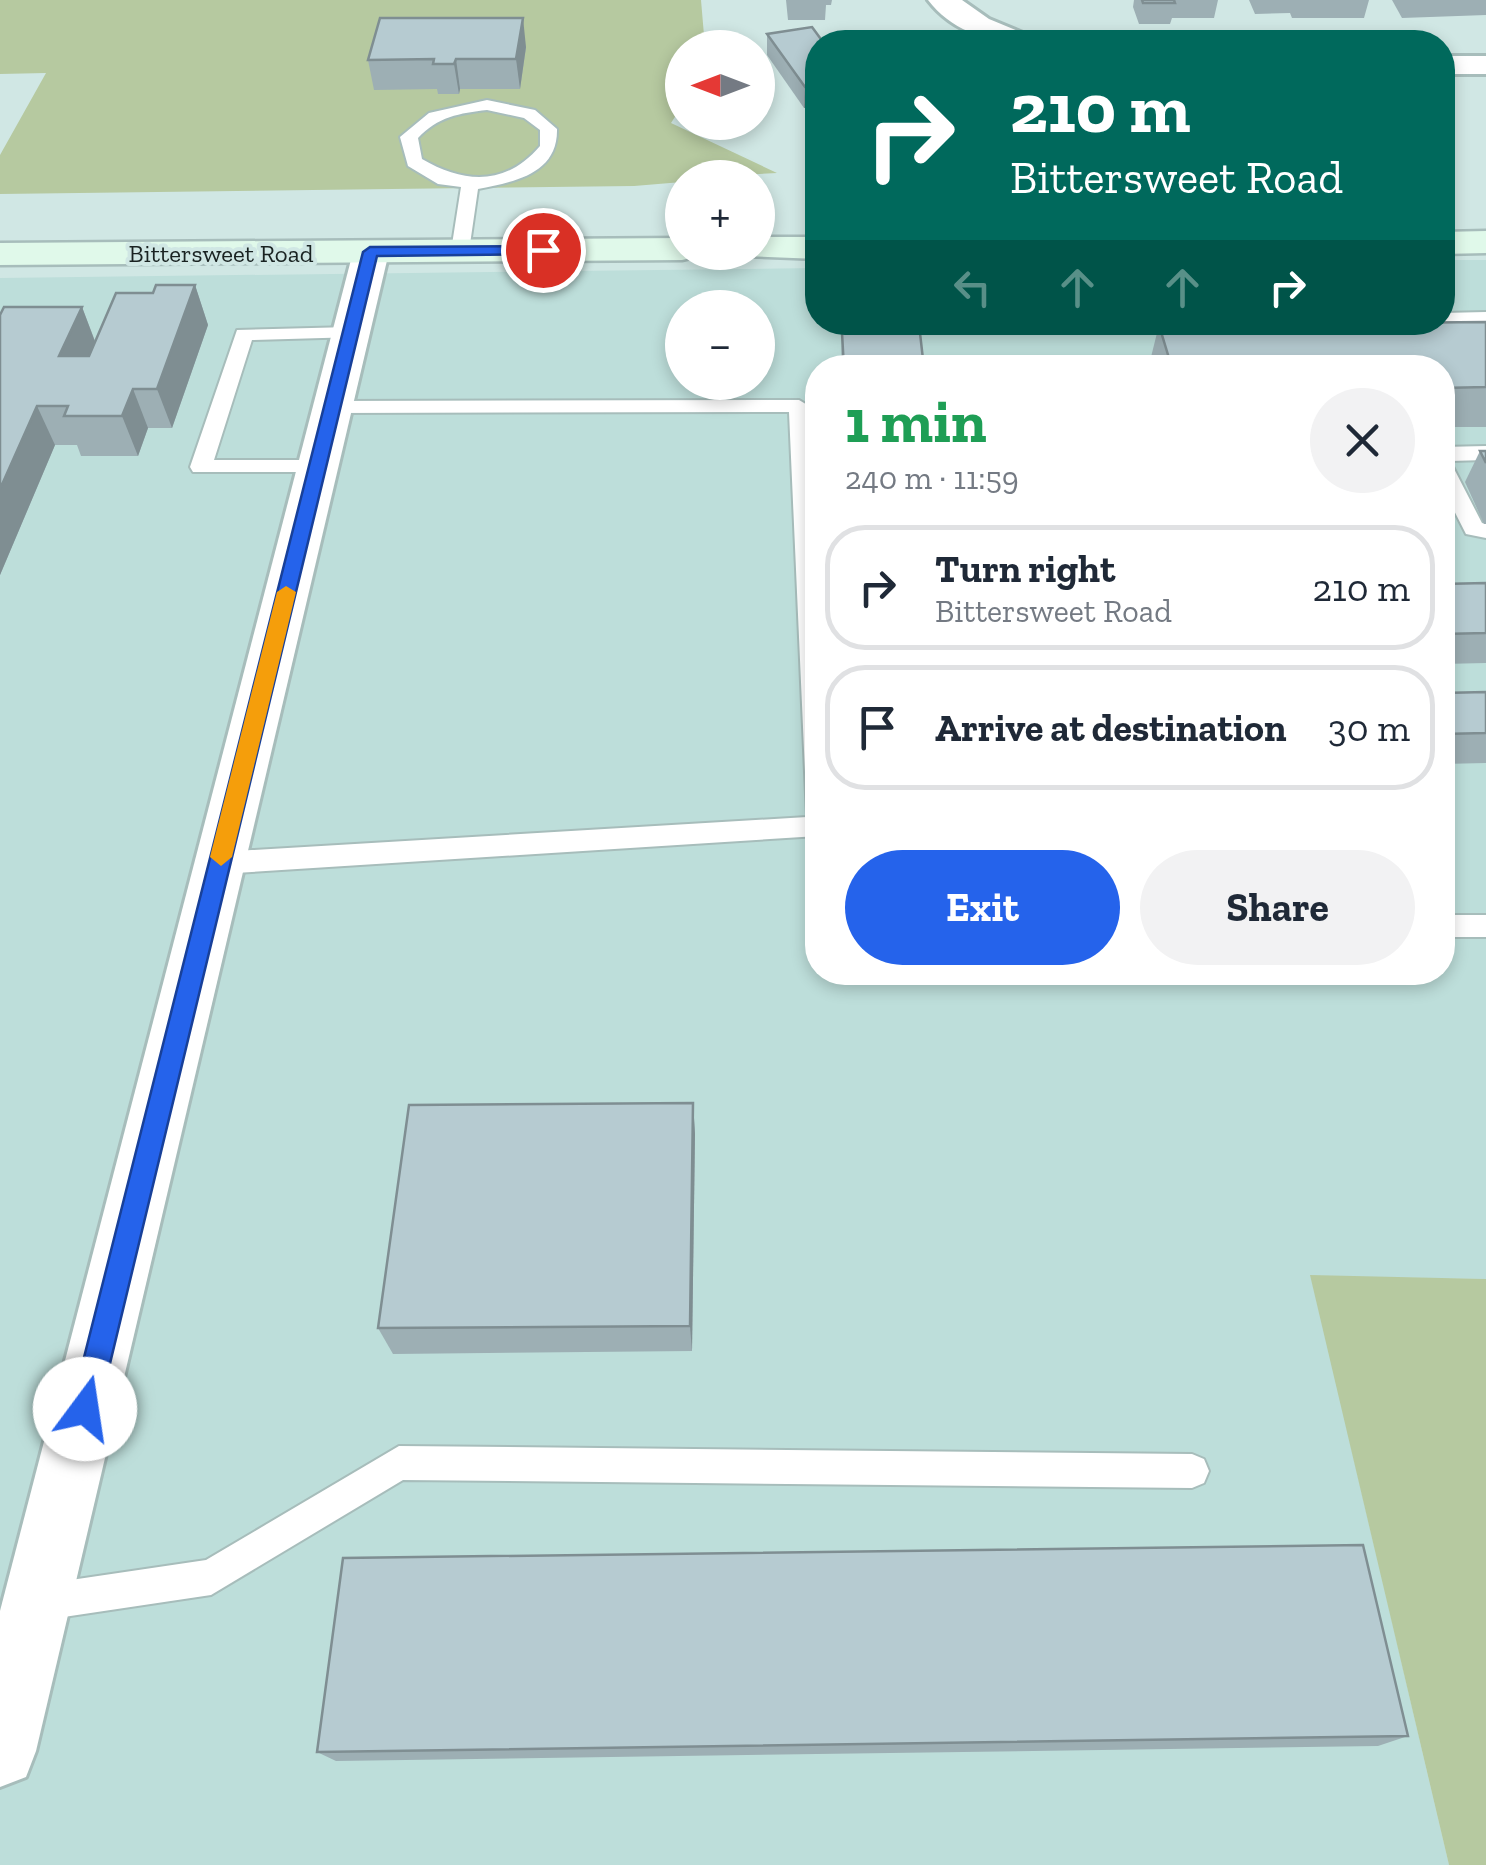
<!DOCTYPE html>
<html lang="en">
<head>
<meta charset="utf-8">
<style>
  :root { --surface:#fff; --page:#f2f2f3; --text:#1f2937; --muted:#747a83; --line:#e0e1e3; --accent:#2563eb }
  body { margin:0; font-family:"Zilla Slab",serif; background:var(--page); color:var(--text); height:100vh; display:flex; flex-direction:column; font-size:38px; white-space:nowrap }
  * { box-sizing:border-box; margin:0 }
  p { font-size:32px; color:var(--muted) }
  .icon { flex:none; width:55px; height:55px; fill:none; stroke:currentColor; stroke-width:2; stroke-linecap:round; stroke-linejoin:round }
  .map { position:relative; flex:1; overflow:hidden }
  .sheet { position:absolute; left:805px; top:355px; width:650px; height:630px; display:flex; flex-direction:column; background:var(--surface); border-radius:40px; box-shadow:0 5px 15px #0003 }
  .sheet>* { flex:none }
  .banner { position:absolute; left:805px; top:30px; width:650px; height:305px; border-radius:40px; box-shadow:0 5px 15px #0003; background:#00695c; color:#fff; overflow:hidden }
  .needle { width:65px; rotate:270deg }
  .tools { position:absolute; left:665px; top:30px; display:grid; gap:20px }
  .tools a { display:grid; place-items:center; width:110px; height:110px; border-radius:50%; background:var(--surface); box-shadow:0 5px 15px #0003; font-size:50px }
  .pin { position:absolute; display:grid; place-items:center; width:85px; height:85px; color:#fff; margin:-42px; border:5px solid #fff; border-radius:50%; box-shadow:0 2px 10px #0007 }
  .me { position:absolute; width:110px; margin:-55px; rotate:14deg; stroke-linejoin:round; filter:drop-shadow(0 0 8px #0008) }
  .turn { display:flex; align-items:center; gap:35px; height:210px; padding:0 40px; font-size:45px }
  .turn .icon { width:130px; height:130px; stroke-width:2.5 }
  .turn b { display:block; font-size:70px; line-height:85px }
  .lanes { display:flex; align-items:center; height:95px; padding:0 40px; background:#0003; justify-content:center; gap:50px; direction:ltr }
  .lanes .off { opacity:.35 }
  .round { display:grid; place-items:center; flex:none; width:105px; height:105px; border-radius:52px; background:var(--page) }
  .overview { display:flex; align-items:center; justify-content:space-between; height:170px; padding:0 40px }
  h1 { font-size:60px; font-weight:700; line-height:75px; color:#1e9e55 }
  .button { display:flex; gap:20px; margin-top:auto; padding:20px 40px }
  .button a { flex:1; height:115px; border-radius:60px; background:var(--accent); color:#fff; font-size:40px; font-weight:700; line-height:115px; text-align:center }
  .button a+a { background:var(--page); color:var(--text) }
  ul { padding:0; list-style:none }
  li { display:flex; align-items:center; gap:30px; height:125px; margin:0 20px 15px; padding:0 20px; border:5px solid var(--line); border-radius:40px }
  li div { flex:1 }
  li b { display:block; font-size:38px }
  li em { font-style:normal }
  .map>svg:first-child { display:block }
  .built { fill:#bddeda; fill-rule:evenodd }
  .green { fill:#b6c9a0 }
  .lines { fill:none; stroke-linecap:round; stroke-linejoin:round }
  .lane-casing { stroke:#a7bdbb; stroke-width:4 }
  .street-casing { stroke:#a7bdbb; stroke-width:6 }
  .secondary-casing { stroke:#a7bdbb; stroke-width:5 }
  .lane { fill:#fff; fill-rule:evenodd }
  .street { fill:#fff; fill-rule:evenodd }
  .secondary { fill:#e0f9ea; fill-rule:evenodd }
  .wall { fill:#9dafb4 }
  .shaded-wall { fill:#7f8e92 }
  .building { fill:#b6cbd1; stroke:#7f8e92; stroke-width:2.5 }
  .route { fill:#2563eb; stroke:#184099; stroke-width:2.5 }
  .slow { fill:#f59e0b }
  .labels { text-anchor:middle; dominant-baseline:central; stroke-width:8; stroke-linejoin:round; paint-order:stroke }
  .far-street-label { font-size:25px; fill:#192221; stroke:#d0e7e4 }
</style>
</head>
<body>
<div class="map">
<svg width="1486" height="1865" viewBox="0 0 1486 1865">
  <rect width="100%" height="100%" fill="#d0e7e4"/>
  <path class="built" d="M 1443,260 L 1486,260 L 1486,1279 L 1311,1276 L 1449,1865 L 0,1865 L 0,278 L 817,268 L 818,322 L 1442,322 ZM 682,308 L 758,308 L 758,382 L 682,382 ZM 818,368 L 1442,368 L 1442,972 L 818,972 Z"/>
  <g class="green">
    <polygon points="0,0 701,0 705,47 682,48 682,106 671,123 777,173 682,178 682,182 634,186 0,194 0,155 46,73 0,74"/>
    <polygon points="1310,1275 1486,1279 1486,1865 1449,1865"/>
  </g>
  <g class="lines">
    <g class="lane-casing">
      <g id="lane">
        <path d="M 487,100 L 535,110 L 557,129 C 558,174 514,182 478,189 L 469,251 L 460,257 L 451,251 L 461,187 L 438,184 L 408,166 L 400,137 L 429,113 ZM 487,110 L 524,118 L 540,130 L 540,146 C 506,186 465,184 422,159 L 418,138 C 437,117 460,113 487,110 Z"/>
        <polygon points="1486,312 1486,324 1435,322 1442,322 1442,313"/>
        <polygon points="350,327 357,329 357,337 252,340 214,460 317,460 325,462 328,467 325,472 193,472 190,467 237,330"/>
        <polygon points="799,400 809,406 818,560 818,836 219,874 210,870 206,863 210,856 219,852 807,817 789,412 332,413 322,407 332,401"/>
        <polygon points="1486,446 1486,460 1450,461 1482,523 1486,524 1486,538 1466,534 1442,487 1442,447"/>
        <rect x="1442" y="915" width="44" height="22"/>
        <polygon points="399,1446 1192,1454 1204,1459 1209,1471 1204,1483 1192,1488 403,1480 211,1595 37,1621 24,1616 19,1603 24,1590 37,1585 206,1560"/>
      </g>
    </g>
    <g class="street-casing">
      <g id="street">
        <path d="M 928,0 L 962,0 L 989,19 L 1030,36 L 1034,42 C 995,44 954,34 928,0 Z"/>
        <rect x="1442" y="56" width="44" height="18"/>
        <polygon points="371,241 384,244 389,252 36,1751 26,1777 0,1787 0,1611 353,252 358,244"/>
      </g>
    </g>
    <g class="secondary-casing">
      <g id="secondary">
        <polygon points="1486,231 1486,253 1442,254 1442,232"/>
        <polygon points="758,237 818,237 818,259 745,256 743,252 758,252"/>
        <polygon points="682,238 682,252 698,252 695,257 682,260 0,265 0,243"/>
      </g>
    </g>
    <use href="#lane" class="lane"/>
    <use href="#street" class="street"/>
    <use href="#secondary" class="secondary"/>
  </g>
  <g class="wall">
    <polygon points="786,0 832,0 831,5 826,5 825,20 788,20"/>
    <polygon points="1134,0 1218,0 1214,18 1172,18 1170,24 1139,24 1133,7"/>
    <polygon points="1249,0 1369,0 1364,18 1292,18 1290,13 1255,14"/>
    <polygon points="1392,0 1486,0 1486,15 1402,18"/>
    <polygon points="812,27 804,108 767,55 767,34"/>
    <polygon points="526,47 520,89 460,89 459,94 438,94 437,89 374,90 368,60"/>
    <polygon points="195,285 208,325 172,428 148,428 138,456 81,456 77,445 55,445 0,575 0,315 82,307 95,341 153,293"/>
    <polygon points="1486,322 1486,427 1442,427 1442,368 1150,368 1149,365 1159,325"/>
    <polygon points="842,333 924,368 841,368"/>
    <polygon points="1480,451 1486,451 1486,524 1484,524 1465,482"/>
    <polygon points="1486,583 1486,663 1442,664 1442,584"/>
    <polygon points="1486,692 1486,763 1442,764 1442,693"/>
    <polygon points="693,1103 695,1134 692,1351 393,1354 378,1328"/>
    <polygon points="1408,1736 1378,1746 336,1761 317,1752"/>
  </g>
  <g class="shaded-wall">
    <polygon points="523,18 526,47 520,89 516,59"/>
    <polygon points="456,59 460,89 459,94 454,64"/>
    <polygon points="818,85 818,106 804,108 805,87"/>
    <polygon points="195,285 208,325 172,428 157,389"/>
    <polygon points="82,307 97,347 76,396 59,356"/>
    <polygon points="133,389 148,428 138,456 122,416"/>
    <polygon points="37,406 55,445 0,575 0,489"/>
    <polygon points="693,1103 695,1134 692,1351 690,1326"/>
  </g>
  <g class="building">
    <polygon points="1142,0 1174,0 1175,3 1143,3"/>
    <polygon points="380,18 523,18 516,59 456,59 454,64 433,64 434,59 368,60"/>
    <polygon points="812,27 823,42 818,42 818,85 805,87 767,34"/>
    <polygon points="156,285 195,285 157,389 133,389 122,416 64,416 68,406 37,406 0,489 0,315 4,307 82,307 59,356 89,356 116,293 153,293"/>
    <polygon points="1486,322 1486,387 1442,388 1442,368 1172,368 1159,325"/>
    <polygon points="842,333 920,333 924,368 844,368"/>
    <polygon points="1480,451 1486,451 1486,463"/>
    <polygon points="1486,583 1486,633 1442,634 1442,584"/>
    <polygon points="1486,692 1486,733 1442,734 1442,693"/>
    <polygon points="693,1103 690,1326 378,1328 409,1105"/>
    <polygon points="1363,1545 1408,1736 317,1752 343,1558"/>
  </g>
  <polygon class="route" points="543,246 548,247 548,254 377,256 99,1409 95,1419 85,1423 75,1419 71,1409 363,252 370,247"/>
  <polygon class="slow" points="286,586 296,592 232,857 221,866 210,857 277,592"/>
  <g class="labels">
    <g class="far-street-label">
      <text x="221" y="253">Bittersweet Road</text>
    </g>
  </g>
</svg>
<div class="tools">
<a><svg class="needle" viewBox="-14 -14 28 28"><path d="M0-13l5 13h-10z" fill="#e53935"/><path d="M0 13l5-13h-10z" fill="#747a83"/></svg></a>
<a>+</a>
<a>−</a>
</div>
<div class="pin" style="left:543px;top:250px;background:#d93025"><svg class="icon" aria-label="arrive" viewBox="0 0 24 24"><path d="M6 21V4h12l-3 4 3 4H6"/></svg></div>
<svg class="me" style="left:85px;top:1409px" viewBox="-20 -20 40 40"><circle r="19" fill="#fff"/><path d="M0-13L10 11 0 6-10 11z" fill="#2563eb"/></svg>
<div class="banner">
<div class="turn"><svg class="icon" aria-label="right" viewBox="0 0 24 24"><path d="M7 20v-9h11M14 6l5 5-5 5"/></svg><div><b>210 m</b>Bittersweet Road</div></div>
<div class="lanes"><svg class="icon off" aria-label="left" viewBox="0 0 24 24"><path d="M17 20v-9H6M10 6l-5 5 5 5"/></svg><svg class="icon off" aria-label="ahead" viewBox="0 0 24 24"><path d="M12 20V5M6 11l6-6 6 6"/></svg><svg class="icon off" aria-label="ahead" viewBox="0 0 24 24"><path d="M12 20V5M6 11l6-6 6 6"/></svg><svg class="icon" aria-label="right" viewBox="0 0 24 24"><path d="M7 20v-9h11M14 6l5 5-5 5"/></svg></div>
</div>
<section class="sheet">
<div class="overview"><div><h1>1 min</h1><p>240 m · 11:59</p></div><a class="round"><svg class="icon" aria-label="close" viewBox="0 0 24 24"><path d="M6 6l12 12M18 6L6 18"/></svg></a></div>
<ul>
<li><svg class="icon" aria-label="right" viewBox="0 0 24 24"><path d="M7 20v-9h11M14 6l5 5-5 5"/></svg><div><b>Turn right</b><p>Bittersweet Road</p></div><em>210 m</em></li>
<li><svg class="icon" aria-label="arrive" viewBox="0 0 24 24"><path d="M6 21V4h12l-3 4 3 4H6"/></svg><div><b>Arrive at destination</b></div><em>30 m</em></li>
</ul>
<div class="button"><a>Exit</a><a>Share</a></div>
</section>
</div>
</body>
</html>
